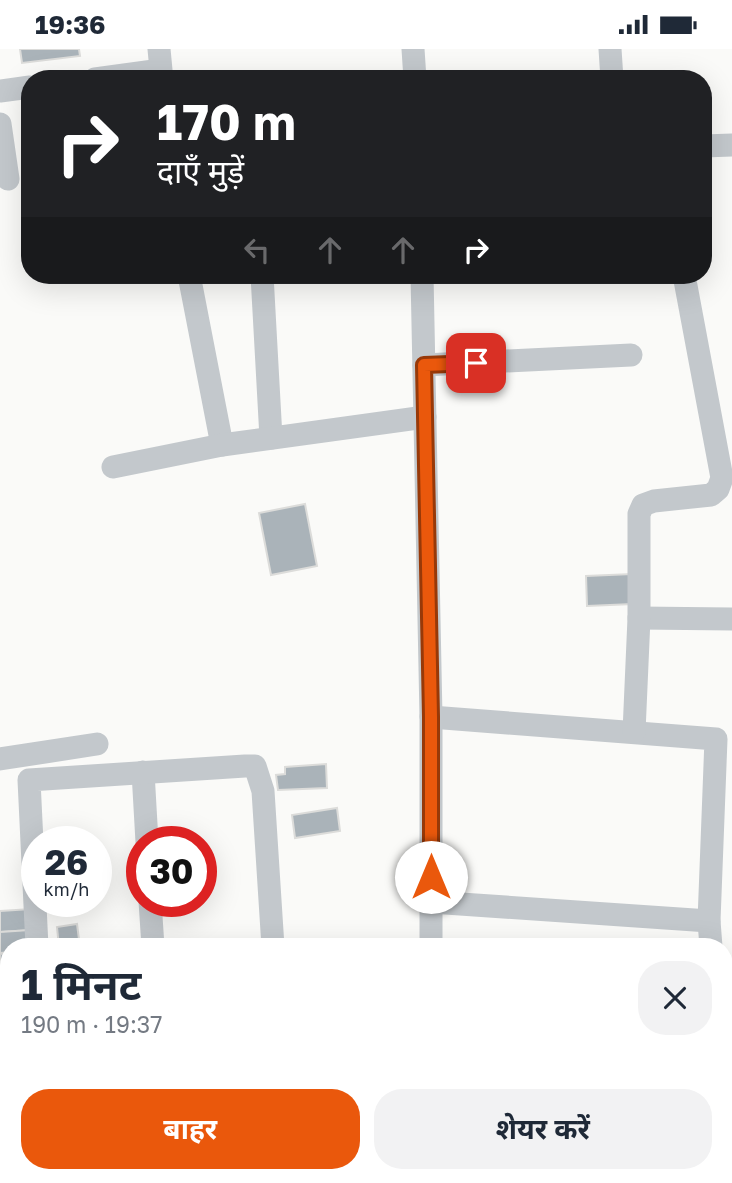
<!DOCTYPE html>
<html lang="hi">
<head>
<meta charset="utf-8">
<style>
  :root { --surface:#fff; --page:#f2f2f3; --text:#1f2937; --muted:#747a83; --accent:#ea580c }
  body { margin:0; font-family:"Golos Text","Noto Sans Devanagari",sans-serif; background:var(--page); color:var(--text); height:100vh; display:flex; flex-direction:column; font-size:26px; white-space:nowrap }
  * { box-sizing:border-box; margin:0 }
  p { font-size:23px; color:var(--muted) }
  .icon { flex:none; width:38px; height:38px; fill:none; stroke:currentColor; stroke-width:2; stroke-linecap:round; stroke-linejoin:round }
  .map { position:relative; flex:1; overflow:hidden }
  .drawer { position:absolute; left:0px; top:889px; width:733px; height:245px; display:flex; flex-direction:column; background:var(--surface); border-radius:28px 28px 0 0; box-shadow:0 7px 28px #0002 }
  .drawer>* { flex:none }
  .guide { position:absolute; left:21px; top:21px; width:691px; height:214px; border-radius:28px; box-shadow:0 7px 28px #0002; background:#202124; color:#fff; overflow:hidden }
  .speed { position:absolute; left:21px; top:777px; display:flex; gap:14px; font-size:35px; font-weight:700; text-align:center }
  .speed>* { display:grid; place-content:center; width:91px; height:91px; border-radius:50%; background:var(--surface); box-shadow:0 7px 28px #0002; line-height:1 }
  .speed small { font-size:18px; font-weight:400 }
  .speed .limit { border:10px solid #d22; background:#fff; color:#111 }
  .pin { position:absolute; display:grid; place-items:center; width:60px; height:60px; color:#fff; margin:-30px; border-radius:14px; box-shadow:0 4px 10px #0006 }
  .me { position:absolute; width:77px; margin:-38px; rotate:0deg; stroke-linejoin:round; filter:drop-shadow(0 0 5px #0008) }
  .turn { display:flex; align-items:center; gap:24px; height:147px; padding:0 21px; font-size:32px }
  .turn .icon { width:91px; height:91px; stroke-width:2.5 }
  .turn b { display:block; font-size:49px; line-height:60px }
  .lanes { display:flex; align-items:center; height:66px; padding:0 21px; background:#0003; justify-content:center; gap:35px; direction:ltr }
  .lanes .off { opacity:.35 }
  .round { display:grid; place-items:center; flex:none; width:74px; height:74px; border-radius:28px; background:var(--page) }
  .overview { display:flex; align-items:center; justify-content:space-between; height:119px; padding:0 21px }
  h1 { font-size:42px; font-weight:700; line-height:52px }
  .action { display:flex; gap:14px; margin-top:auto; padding:14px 21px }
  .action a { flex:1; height:80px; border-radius:28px; background:var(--accent); color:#fff; font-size:28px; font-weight:700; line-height:80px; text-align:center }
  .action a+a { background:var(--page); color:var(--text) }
  .status { display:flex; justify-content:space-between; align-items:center; height:49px; padding:0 35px; background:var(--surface); direction:ltr }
  .status svg { height:19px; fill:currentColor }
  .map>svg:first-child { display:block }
  .building { fill:#aab3b9; stroke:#dcdcda; stroke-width:2 }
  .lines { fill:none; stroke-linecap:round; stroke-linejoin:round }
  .minor { stroke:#c3c8cc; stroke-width:23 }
  .route-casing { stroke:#983908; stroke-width:18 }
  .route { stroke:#ea580c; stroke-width:12 }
</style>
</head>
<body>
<div class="status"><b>19:36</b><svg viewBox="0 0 49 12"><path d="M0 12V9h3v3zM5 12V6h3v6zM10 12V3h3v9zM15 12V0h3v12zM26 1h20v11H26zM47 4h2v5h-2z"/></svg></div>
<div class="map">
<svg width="732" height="1134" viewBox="0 0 732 1134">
  <rect width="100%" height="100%" fill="#fafaf8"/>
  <g class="building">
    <polygon points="20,0 79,0 80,7 22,14"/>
    <polygon points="305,455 317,517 271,526 259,464"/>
    <polygon points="632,525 633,555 587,557 586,527"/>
    <polygon points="326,715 327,739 278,741 276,726 285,725 285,718"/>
    <polygon points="337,759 340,782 295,789 292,766"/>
    <polygon points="31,860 32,881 0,883 0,862"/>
    <polygon points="77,875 80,898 59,898 57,878"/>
    <polygon points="30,881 31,898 9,898 9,903 0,904 0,883"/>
    <polygon points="9,904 9,922 0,922 0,905"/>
    <polygon points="0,923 9,923 9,943 1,943"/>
    <polygon points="9,943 9,966 4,966 1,944"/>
    <polygon points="0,980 9,980 9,1005 1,1005"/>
    <polygon points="0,1008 9,1008 9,1027 1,1028"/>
    <polygon points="182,1125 225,1125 225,1134 183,1134"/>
  </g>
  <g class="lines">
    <g class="minor">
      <polyline points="413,0 415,30"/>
      <polyline points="610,0 612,30"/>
      <polyline points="95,30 161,21 159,0"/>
      <polyline points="0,42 30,38"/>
      <polyline points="0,75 8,130"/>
      <polyline points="704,97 732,96"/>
      <polyline points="189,226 222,396"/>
      <polyline points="262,226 271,389"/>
      <polyline points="422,226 431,668 431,898"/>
      <polyline points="424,316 631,306"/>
      <polyline points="113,418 222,396 425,368"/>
      <polyline points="639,569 732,570"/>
      <polyline points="431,668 716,690 709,872 711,898"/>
      <polyline points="634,683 639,569 639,465 643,456 654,452 711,446 718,440 722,429 684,226"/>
      <polyline points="0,710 97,695"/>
      <polyline points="143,723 147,793"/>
      <polyline points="150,852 153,898"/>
      <polyline points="431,853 709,872"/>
      <polyline points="37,898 29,731 245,717 255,717 263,742 273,898"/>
      <polyline points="48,1125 48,1134"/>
      <polyline points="165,1125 165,1134"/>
      <polyline points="286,1125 287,1134"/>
      <polyline points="431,1125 431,1134"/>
      <polyline points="718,1134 719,1125"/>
    </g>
  </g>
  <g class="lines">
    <g class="route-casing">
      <polyline id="route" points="431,828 431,668 424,316 476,314"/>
    </g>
    <use href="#route" class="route"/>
  </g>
</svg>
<div class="speed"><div>26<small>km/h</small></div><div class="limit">30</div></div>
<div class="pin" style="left:476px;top:314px;background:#d93025"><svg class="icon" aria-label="arrive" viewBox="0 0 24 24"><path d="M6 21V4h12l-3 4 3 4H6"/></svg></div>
<svg class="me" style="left:431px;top:828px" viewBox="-20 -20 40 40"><circle r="19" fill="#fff"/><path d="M0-13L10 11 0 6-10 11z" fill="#ea580c"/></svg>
<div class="guide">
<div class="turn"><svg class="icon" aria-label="right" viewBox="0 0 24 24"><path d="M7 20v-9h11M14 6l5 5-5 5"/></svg><div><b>170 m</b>दाएँ मुड़ें</div></div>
<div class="lanes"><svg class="icon off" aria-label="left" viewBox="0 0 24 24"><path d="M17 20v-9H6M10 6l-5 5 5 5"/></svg><svg class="icon off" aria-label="ahead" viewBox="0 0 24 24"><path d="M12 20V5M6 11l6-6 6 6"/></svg><svg class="icon off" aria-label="ahead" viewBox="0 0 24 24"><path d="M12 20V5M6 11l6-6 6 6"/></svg><svg class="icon" aria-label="right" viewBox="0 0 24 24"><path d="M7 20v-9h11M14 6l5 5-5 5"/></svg></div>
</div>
<section class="drawer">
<div class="overview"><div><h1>1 मिनट</h1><p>190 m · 19:37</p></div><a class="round"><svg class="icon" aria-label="close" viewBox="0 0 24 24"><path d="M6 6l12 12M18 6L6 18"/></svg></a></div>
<div class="action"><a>बाहर</a><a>शेयर करें</a></div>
</section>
</div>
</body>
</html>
